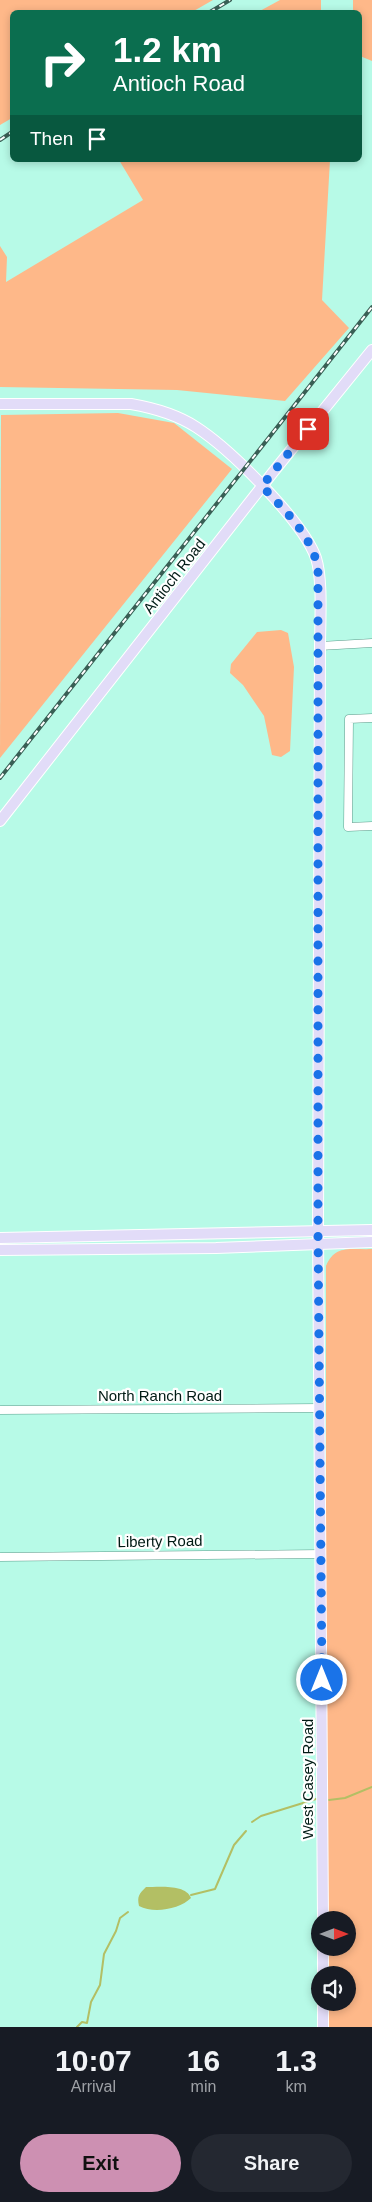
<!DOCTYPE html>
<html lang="en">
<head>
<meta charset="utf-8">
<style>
  :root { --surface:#171b24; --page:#242831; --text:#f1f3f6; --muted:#9ea1a6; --accent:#cd90b2 }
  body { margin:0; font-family:Helvetica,sans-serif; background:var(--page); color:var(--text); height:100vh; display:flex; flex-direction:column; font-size:19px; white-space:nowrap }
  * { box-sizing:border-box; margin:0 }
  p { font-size:16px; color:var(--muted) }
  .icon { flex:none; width:28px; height:28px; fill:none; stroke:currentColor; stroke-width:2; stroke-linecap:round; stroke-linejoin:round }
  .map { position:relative; height:2027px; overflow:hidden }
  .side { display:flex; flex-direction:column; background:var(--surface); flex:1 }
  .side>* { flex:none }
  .guide { position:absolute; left:10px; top:10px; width:352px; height:152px; border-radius:8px; box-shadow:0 2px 8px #0003; background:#0b6e4f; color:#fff; overflow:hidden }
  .needle { width:32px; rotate:90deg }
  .buttons { position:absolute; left:311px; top:1911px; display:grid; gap:10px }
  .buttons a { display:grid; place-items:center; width:45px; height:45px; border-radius:50%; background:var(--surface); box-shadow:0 2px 8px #0003; font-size:25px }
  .pin { position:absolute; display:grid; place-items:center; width:42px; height:42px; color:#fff; margin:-21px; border-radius:10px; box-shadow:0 2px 8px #0006 }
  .me { position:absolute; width:55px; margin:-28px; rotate:0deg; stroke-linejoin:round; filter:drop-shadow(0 0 4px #0008) }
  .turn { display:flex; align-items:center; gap:18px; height:105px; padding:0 20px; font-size:22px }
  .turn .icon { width:65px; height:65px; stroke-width:2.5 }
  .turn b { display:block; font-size:35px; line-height:42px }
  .then { display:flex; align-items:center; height:48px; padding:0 20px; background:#0003; gap:10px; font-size:19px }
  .eta { display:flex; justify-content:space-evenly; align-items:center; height:85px; text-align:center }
  .eta b { font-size:30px; font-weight:700; line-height:35px }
  .button { display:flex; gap:10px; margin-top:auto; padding:10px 20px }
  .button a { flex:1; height:58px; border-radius:30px; background:var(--accent); color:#111; font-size:20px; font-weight:700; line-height:58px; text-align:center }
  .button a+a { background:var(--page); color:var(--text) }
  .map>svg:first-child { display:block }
  .green { fill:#feb889 }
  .water { fill:#b3bf64 }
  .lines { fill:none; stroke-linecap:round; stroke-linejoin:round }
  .stream { stroke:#b3bf64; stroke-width:2 }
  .minor-casing { stroke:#5d9d8c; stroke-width:9 }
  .major-casing { stroke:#fff; stroke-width:12 }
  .minor { stroke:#fff; stroke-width:8 }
  .major { stroke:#e2dcf8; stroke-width:10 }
  .rail-casing { stroke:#395f55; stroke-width:4 }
  .rail { stroke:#fff; stroke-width:2; stroke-dasharray:5.5; stroke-linecap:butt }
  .route { stroke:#1a73e8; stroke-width:9; stroke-dasharray:0 16.2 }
  .labels { text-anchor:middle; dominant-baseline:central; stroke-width:4.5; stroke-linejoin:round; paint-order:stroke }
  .street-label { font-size:15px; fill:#011b15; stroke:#fff }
</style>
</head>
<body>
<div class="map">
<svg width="372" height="2027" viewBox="0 0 372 2027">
  <rect width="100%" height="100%" fill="#b7fae7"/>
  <g class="green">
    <polygon points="0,0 213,0 192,12 12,12 12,118 0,125"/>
    <polygon points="280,0 321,0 321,12 258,12"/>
    <polygon points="353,0 372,0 372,61 360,56 360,12 353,12"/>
    <polygon points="119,160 330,160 322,300 349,328 285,401 177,390 0,387 0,246 7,257 6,282 143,200"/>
    <polygon points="118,413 174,423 232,469 0,758 1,415"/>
    <polygon points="281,630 288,633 294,667 290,751 281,757 272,755 264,716 243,685 230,673 231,664 257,632"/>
    <path d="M 372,1249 L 372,2027 L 325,2027 L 325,2003 L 348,2002 L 348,1975 L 326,1975 L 326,1948 L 348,1948 L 348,1920 L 326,1920 L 326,1266 C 335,1244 351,1250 372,1249 Z"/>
  </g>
  <path class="water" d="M 146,1887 C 159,1887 186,1884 191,1898 C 180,1909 154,1914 139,1906 C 137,1896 139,1894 146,1887 Z"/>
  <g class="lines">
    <g class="stream">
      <polyline points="329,1800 345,1798 372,1787"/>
      <polyline points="252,1822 261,1816 316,1799"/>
      <polyline points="191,1895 215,1889 234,1845 246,1831"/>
      <polyline points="77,2027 82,2022 87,2023 91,2002 100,1985 104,1954 116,1931 120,1918 128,1912"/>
    </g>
    <g class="minor-casing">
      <g id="minor">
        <polyline points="320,646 372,643"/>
        <polyline points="372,718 349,719 348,827 372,826"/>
        <polyline points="0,1410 320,1408"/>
        <polyline points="0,1557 321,1554"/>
      </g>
    </g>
    <g class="major-casing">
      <g id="major">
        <path d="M 0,404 L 131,404 C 154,408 176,414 196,427 C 230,449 303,521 316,558 C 323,580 320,622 320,646 L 318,1231 L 323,1920"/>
        <polyline points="0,821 274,471 372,350"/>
        <polyline points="0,1238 372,1230"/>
        <polyline points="0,1250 216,1248 372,1242"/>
        <polyline points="323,1948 323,1975"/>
        <polyline points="323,2002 323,2027"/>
      </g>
    </g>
    <use href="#minor" class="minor"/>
    <use href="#major" class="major"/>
    <g class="rail-casing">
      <g id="rail">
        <polyline points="210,12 230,0"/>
        <polyline points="0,140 12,132"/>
        <polyline points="0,778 372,307"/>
      </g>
    </g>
    <use href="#rail" class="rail"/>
  </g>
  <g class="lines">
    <path class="route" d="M 308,429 L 262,486 C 285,511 312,535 318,569 L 318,1232 L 322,1680"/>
  </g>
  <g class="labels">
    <g class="street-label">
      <text transform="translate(174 576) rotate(-52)">Antioch Road</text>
      <text x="160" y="1395">North Ranch Road</text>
      <text transform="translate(160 1541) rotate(-1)">Liberty Road</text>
      <text transform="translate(307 1779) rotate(-90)">West Casey Road</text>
    </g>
  </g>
</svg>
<div class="buttons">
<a><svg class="needle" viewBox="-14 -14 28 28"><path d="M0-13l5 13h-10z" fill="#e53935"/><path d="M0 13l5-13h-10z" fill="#9ea1a6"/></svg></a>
<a><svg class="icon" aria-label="sound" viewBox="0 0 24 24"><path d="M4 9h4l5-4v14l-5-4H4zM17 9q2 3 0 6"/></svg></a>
</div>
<div class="pin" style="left:308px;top:429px;background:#d93025"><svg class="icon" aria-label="arrive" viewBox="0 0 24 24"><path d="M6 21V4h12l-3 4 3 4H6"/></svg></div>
<svg class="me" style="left:322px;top:1680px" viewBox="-20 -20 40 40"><circle r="17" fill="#1a73e8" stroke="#fff" stroke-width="3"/><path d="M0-11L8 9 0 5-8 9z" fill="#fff"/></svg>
<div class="guide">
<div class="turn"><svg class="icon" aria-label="right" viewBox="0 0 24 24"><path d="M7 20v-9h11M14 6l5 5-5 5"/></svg><div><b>1.2 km</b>Antioch Road</div></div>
<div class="then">Then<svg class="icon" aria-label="arrive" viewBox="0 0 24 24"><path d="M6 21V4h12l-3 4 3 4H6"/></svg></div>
</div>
</div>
<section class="side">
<div class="eta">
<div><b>10:07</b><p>Arrival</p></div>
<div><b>16</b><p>min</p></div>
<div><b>1.3</b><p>km</p></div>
</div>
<div class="button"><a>Exit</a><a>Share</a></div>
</section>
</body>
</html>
